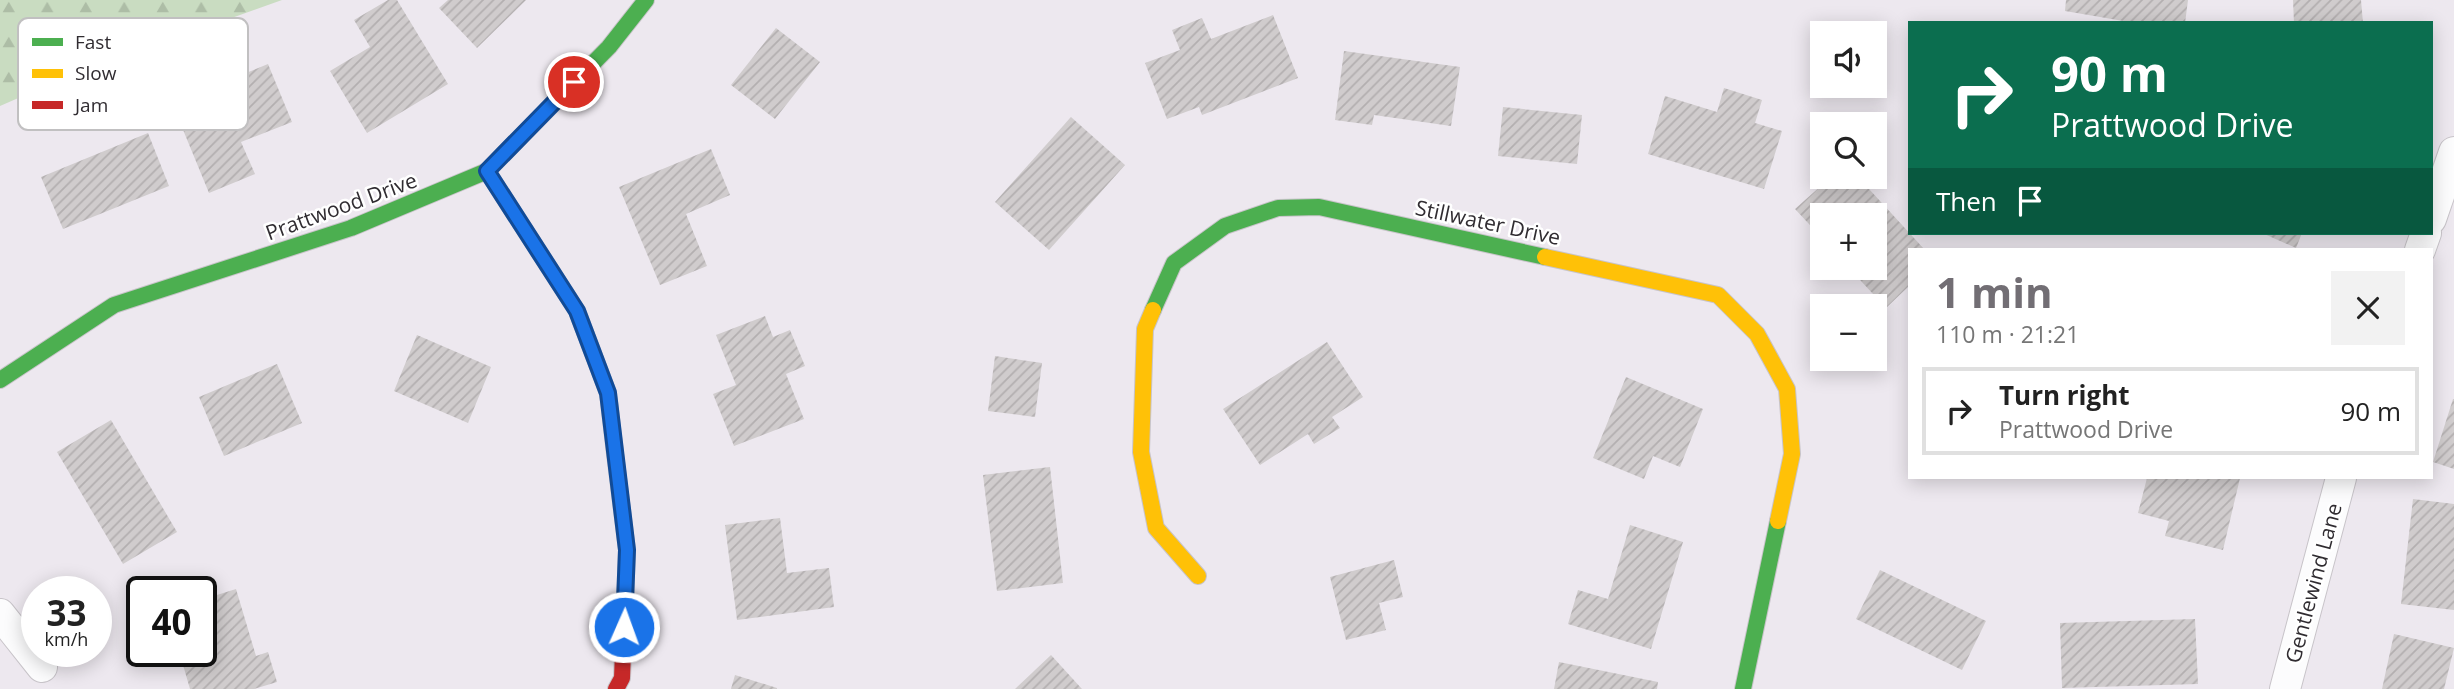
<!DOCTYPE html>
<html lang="en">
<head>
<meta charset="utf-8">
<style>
  :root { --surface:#fff; --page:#f2f2f2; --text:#222; --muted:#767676; --line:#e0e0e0; --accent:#726e74 }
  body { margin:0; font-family:"Open Sans",sans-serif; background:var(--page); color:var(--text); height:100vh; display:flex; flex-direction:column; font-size:26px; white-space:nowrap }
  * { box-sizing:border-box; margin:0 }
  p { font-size:23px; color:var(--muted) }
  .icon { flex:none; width:38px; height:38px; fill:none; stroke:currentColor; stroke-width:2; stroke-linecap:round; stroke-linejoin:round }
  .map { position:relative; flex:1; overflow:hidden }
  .sheet { position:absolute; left:1908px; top:248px; width:525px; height:231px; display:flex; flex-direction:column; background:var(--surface); border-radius:0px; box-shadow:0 4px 18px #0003 }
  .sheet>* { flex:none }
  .top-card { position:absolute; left:1908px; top:21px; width:525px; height:214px; border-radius:0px; box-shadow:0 4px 18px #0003; background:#0b6e4f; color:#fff; overflow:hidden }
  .buttons { position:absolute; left:1810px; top:21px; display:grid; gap:14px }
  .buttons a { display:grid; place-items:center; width:77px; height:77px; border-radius:0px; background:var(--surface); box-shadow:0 4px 18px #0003; font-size:35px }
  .speed { position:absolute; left:21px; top:576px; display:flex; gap:14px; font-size:35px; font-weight:700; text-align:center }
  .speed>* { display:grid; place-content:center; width:91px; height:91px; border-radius:50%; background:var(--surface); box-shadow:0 4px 18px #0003; line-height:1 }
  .speed small { font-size:18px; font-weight:400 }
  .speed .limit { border:4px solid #111; border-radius:10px; background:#fff; color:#111 }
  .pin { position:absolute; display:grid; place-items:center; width:60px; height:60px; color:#fff; margin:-30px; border:4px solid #fff; border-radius:50%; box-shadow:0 2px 7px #0007 }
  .me { position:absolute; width:77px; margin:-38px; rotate:2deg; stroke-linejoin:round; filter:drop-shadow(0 0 5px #0008) }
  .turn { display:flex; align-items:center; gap:24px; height:147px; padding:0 28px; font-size:32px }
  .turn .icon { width:91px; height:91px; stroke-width:2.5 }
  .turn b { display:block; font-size:49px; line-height:60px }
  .then { display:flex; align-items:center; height:66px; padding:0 28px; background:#0003; gap:14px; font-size:26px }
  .round { display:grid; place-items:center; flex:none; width:74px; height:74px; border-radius:0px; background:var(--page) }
  .summary { display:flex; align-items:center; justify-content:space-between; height:119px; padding:0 28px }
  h1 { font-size:42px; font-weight:700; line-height:52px; color:var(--accent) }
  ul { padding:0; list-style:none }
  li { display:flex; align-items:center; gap:21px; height:88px; margin:0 14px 10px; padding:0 14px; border:4px solid var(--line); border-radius:0px }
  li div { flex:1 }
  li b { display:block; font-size:26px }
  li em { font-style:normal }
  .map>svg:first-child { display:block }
  .forest { fill:url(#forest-firs) }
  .building { fill:url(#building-hatch) }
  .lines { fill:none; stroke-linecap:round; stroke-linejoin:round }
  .street-casing { stroke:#c8c4c9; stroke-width:32 }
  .fast-casing { stroke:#c8c4c9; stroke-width:18 }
  .slow-casing { stroke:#c8c4c9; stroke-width:18 }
  .jam-casing { stroke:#c8c4c9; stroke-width:18 }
  .street { stroke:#fcfcfd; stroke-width:30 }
  .fast { stroke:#4caf50; stroke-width:16 }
  .slow { stroke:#ffc107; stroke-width:16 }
  .jam { stroke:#c62828; stroke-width:16 }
  .route-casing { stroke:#114b97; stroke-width:18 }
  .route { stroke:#1a73e8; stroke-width:12 }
  .labels { text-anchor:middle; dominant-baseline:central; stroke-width:5; stroke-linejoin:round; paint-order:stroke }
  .street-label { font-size:21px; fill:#302c31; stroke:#fff }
  .key { fill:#fff; stroke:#c1c0c1; stroke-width:2 }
  .key-label { font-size:19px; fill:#302c31 }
</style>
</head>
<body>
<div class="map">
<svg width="2454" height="689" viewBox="0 0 2454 689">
  <defs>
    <pattern id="forest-firs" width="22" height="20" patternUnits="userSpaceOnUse" patternTransform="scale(1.75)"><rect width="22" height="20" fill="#c9dcc1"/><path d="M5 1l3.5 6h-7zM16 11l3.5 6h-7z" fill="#adbda6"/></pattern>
    <pattern id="building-hatch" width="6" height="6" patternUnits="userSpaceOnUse" patternTransform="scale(1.75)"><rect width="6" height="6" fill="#d0cccd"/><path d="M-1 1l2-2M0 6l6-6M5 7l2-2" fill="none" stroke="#b3afb0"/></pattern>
  </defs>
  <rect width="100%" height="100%" fill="#ede8ef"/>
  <polygon class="forest" points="0,0 282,0 62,79 0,106"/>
  <g class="building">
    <polygon points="388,0 397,0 448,84 367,133 330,71 370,47 354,20"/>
    <polygon points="448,0 526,0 477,48 439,8"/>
    <polygon points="2066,0 2188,0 2185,23 2135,23 2065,11"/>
    <polygon points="2293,0 2361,0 2363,23 2294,23"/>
    <polygon points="1273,15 1298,78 1202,115 1199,107 1167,119 1145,63 1180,50 1172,30 1202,18 1211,39"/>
    <polygon points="776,28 820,62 775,119 731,85"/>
    <polygon points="1344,51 1460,67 1451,126 1374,115 1372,125 1335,120"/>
    <polygon points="268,64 292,122 241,142 255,174 209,193 172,103"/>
    <polygon points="1724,88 1762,100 1755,123 1782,131 1764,189 1648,154 1665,96 1717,112"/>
    <polygon points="1503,107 1582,115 1577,164 1498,156"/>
    <polygon points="1071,117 1125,165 1049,250 995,202"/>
    <polygon points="148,133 169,186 63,229 41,177"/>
    <polygon points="711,149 730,195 686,214 707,266 660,285 619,187"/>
    <polygon points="1831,177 1858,177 1925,250 1909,250 1909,286 1886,308 1849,268 1874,268 1874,215 1822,215 1822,238 1795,209"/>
    <polygon points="2262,233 2302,233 2296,248"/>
    <polygon points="765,316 773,337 790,330 805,366 786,374 804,419 734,446 713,394 736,385 716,335"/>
    <polygon points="417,335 491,367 468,423 394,391"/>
    <polygon points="1327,342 1363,397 1332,417 1340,428 1314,444 1308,434 1260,465 1223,409"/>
    <polygon points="995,356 1042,363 1035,417 988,411"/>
    <polygon points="277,364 302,423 224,456 199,397"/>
    <polygon points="1626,377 1703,409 1680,467 1653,456 1644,479 1593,458"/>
    <polygon points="2453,399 2454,399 2454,469 2433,462"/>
    <polygon points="111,420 177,532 123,564 57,452"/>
    <polygon points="1050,467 1063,583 997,591 983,475"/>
    <polygon points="2147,478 2240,478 2223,550 2165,536 2169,521 2138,513"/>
    <polygon points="2413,499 2454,504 2454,610 2401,604"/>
    <polygon points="780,518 787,573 829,568 834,607 737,620 725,525"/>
    <polygon points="1630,525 1683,542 1651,649 1568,624 1578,590 1608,599"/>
    <polygon points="1394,560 1403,597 1379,603 1386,630 1346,640 1330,577"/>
    <polygon points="1880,570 1986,621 1962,670 1856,619"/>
    <polygon points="236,589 256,656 268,652 277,682 254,689 190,689 179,651 201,651 201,600"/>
    <polygon points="2195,619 2198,684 2062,688 2060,623"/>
    <polygon points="2394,634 2454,648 2444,689 2382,689"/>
    <polygon points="1051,655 1082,689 1015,689"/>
    <polygon points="1559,662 1658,682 1657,689 1554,689"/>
    <polygon points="735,675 777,688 777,689 731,689"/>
  </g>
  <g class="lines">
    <g class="street-casing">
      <g id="street">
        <polyline points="2431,219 2454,152"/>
        <polyline points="2420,250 2426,233"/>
        <polyline points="0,614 42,667"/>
        <polyline points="2285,689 2341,478"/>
      </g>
    </g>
    <g class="fast-casing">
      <g id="fast">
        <polyline points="1153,310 1174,263 1225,226 1278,208 1319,207 1545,257"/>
        <polyline points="0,380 114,305 351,228 487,171 609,47 646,0"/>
        <polyline points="1743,689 1778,521"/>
      </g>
    </g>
    <g class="slow-casing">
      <g id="slow">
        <polyline points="487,171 577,311 608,393 615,454"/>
        <polyline points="1545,257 1718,295 1757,334 1787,389 1792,454 1778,521"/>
        <polyline points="1153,310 1145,329 1141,452 1156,528 1198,576"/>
      </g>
    </g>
    <g class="jam-casing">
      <polyline id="jam" points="615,454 627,550 622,678 616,689"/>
    </g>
    <use href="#street" class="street"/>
    <use href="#fast" class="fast"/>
    <use href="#slow" class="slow"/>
    <use href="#jam" class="jam"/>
  </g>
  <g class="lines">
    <g class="route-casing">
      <polyline id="route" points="574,82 487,171 577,311 608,393 627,550 624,627"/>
    </g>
    <use href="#route" class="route"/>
  </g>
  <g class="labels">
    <g class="street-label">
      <text transform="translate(341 206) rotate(-20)">Prattwood Drive</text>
      <text transform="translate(1488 222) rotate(12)">Stillwater Drive</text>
      <text transform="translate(2313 583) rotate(-75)">Gentlewind Lane</text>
    </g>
  </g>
  <rect x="18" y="18" width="230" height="112" rx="10" class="key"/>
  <rect x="32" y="38" width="31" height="8" fill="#4caf50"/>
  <rect x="32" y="69" width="31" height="9" fill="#ffc107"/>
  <rect x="32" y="101" width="31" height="8" fill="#c62828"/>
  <g class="key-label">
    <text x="75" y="49">Fast</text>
    <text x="75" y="80">Slow</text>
    <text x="75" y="112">Jam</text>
  </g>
</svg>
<div class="buttons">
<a><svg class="icon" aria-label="sound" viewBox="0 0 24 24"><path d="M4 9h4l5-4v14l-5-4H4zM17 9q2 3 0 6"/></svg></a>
<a><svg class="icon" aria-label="search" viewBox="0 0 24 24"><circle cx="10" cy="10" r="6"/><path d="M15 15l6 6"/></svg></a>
<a>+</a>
<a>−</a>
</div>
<div class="speed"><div>33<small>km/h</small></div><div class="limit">40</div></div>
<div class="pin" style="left:574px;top:82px;background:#d93025"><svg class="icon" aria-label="arrive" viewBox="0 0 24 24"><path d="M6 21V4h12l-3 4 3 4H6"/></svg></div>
<svg class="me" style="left:624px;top:627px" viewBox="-20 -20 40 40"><circle r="17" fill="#1a73e8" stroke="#fff" stroke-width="3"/><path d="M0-11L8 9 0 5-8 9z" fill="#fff"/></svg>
<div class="top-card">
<div class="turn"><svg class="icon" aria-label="right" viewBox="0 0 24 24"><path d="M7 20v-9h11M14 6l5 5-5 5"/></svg><div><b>90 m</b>Prattwood Drive</div></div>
<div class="then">Then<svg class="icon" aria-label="arrive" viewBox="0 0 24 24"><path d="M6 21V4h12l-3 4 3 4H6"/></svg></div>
</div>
<section class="sheet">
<div class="summary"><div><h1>1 min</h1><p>110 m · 21:21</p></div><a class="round"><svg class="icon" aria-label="close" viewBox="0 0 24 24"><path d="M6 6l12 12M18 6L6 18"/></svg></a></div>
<ul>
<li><svg class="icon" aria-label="right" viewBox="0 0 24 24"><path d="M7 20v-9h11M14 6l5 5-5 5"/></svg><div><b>Turn right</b><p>Prattwood Drive</p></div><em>90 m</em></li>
</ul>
</section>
</div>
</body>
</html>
